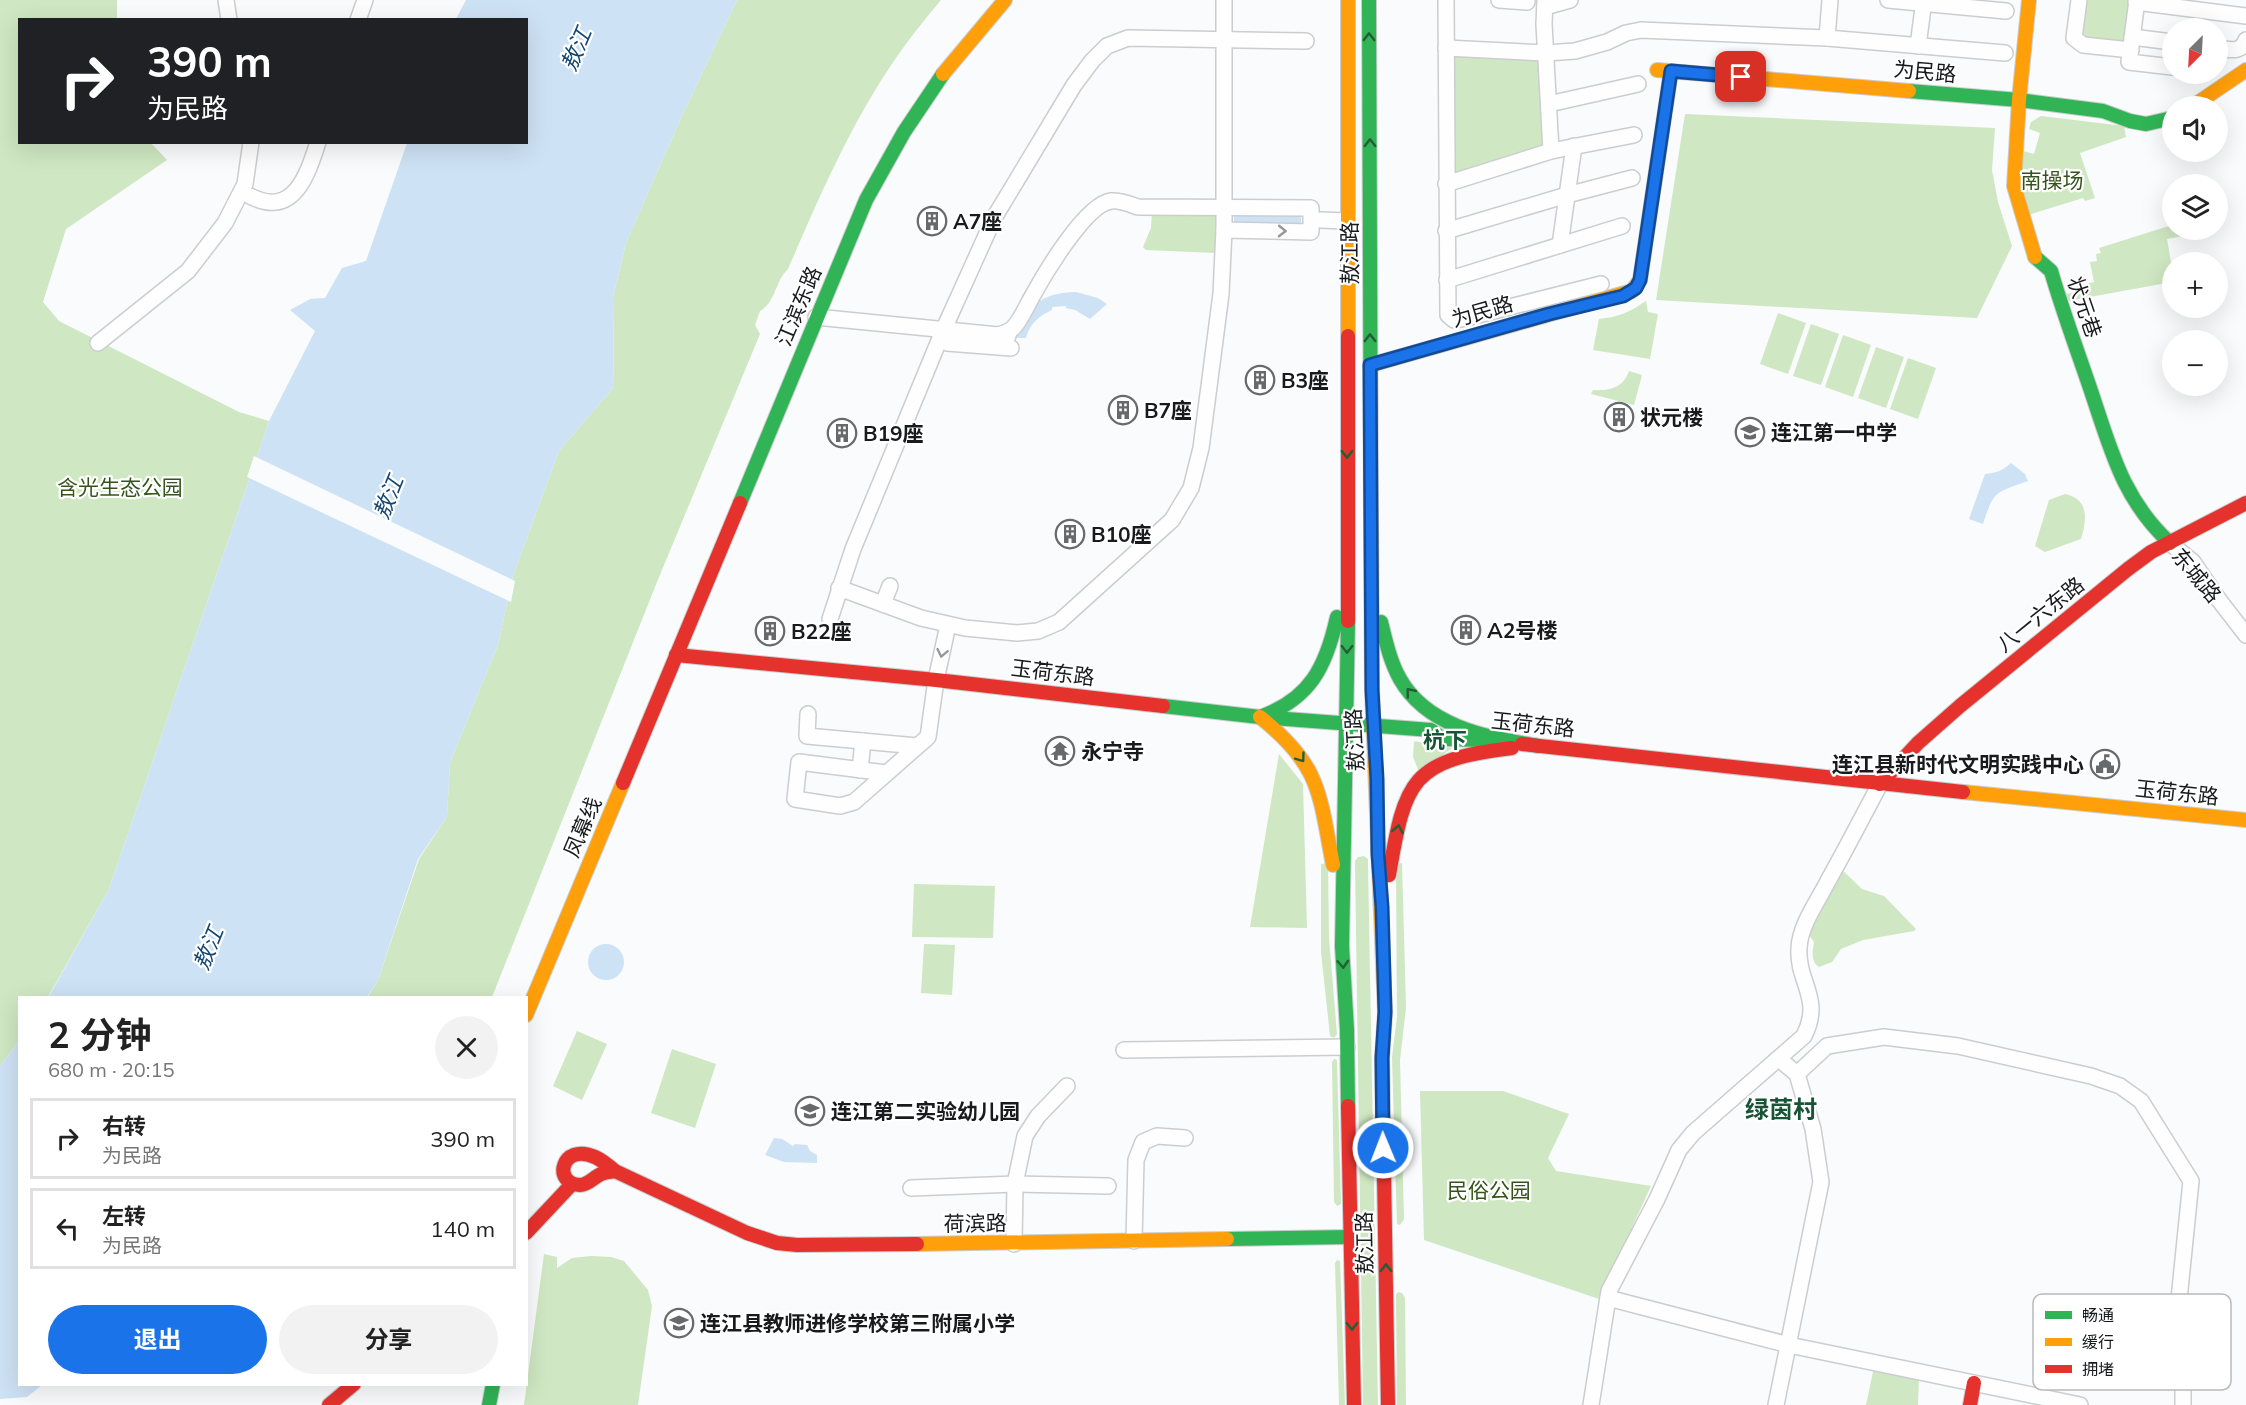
<!DOCTYPE html>
<html lang="zh">
<head>
<meta charset="utf-8">
<style>
  :root { --surface:#fff; --page:#f2f2f2; --text:#222; --muted:#767676; --line:#e0e0e0; --accent:#1a73e8 }
  body { margin:0; font-family:Mulish,"Noto Sans SC",sans-serif; background:var(--page); color:var(--text); height:100vh; display:flex; flex-direction:column; font-size:22px; white-space:nowrap }
  * { box-sizing:border-box; margin:0 }
  p { font-size:20px; color:var(--muted) }
  .icon { flex:none; width:33px; height:33px; fill:none; stroke:currentColor; stroke-width:2; stroke-linecap:round; stroke-linejoin:round }
  .map { position:relative; flex:1; overflow:hidden }
  .sheet { position:absolute; left:18px; top:996px; width:510px; height:390px; display:flex; flex-direction:column; background:var(--surface); border-radius:0px; box-shadow:0 6px 24px #0002 }
  .sheet>* { flex:none }
  .banner { position:absolute; left:18px; top:18px; width:510px; height:126px; border-radius:0px; box-shadow:0 6px 24px #0002; background:#202124; color:#fff; overflow:hidden }
  .needle { width:39px; rotate:204deg }
  .tools { position:absolute; left:2162px; top:18px; display:grid; gap:12px }
  .tools a { display:grid; place-items:center; width:66px; height:66px; border-radius:50%; background:var(--surface); box-shadow:0 6px 24px #0002; font-size:30px }
  .pin { position:absolute; display:grid; place-items:center; width:51px; height:51px; color:#fff; margin:-26px; border-radius:12px; box-shadow:0 3px 9px #0006 }
  .me { position:absolute; width:66px; margin:-33px; rotate:359deg; stroke-linejoin:round; filter:drop-shadow(0 0 4px #0008) }
  .turn { display:flex; align-items:center; gap:21px; height:126px; padding:0 30px; font-size:27px }
  .turn .icon { width:78px; height:78px; stroke-width:2.5 }
  .turn b { display:block; font-size:42px; line-height:51px }
  .round { display:grid; place-items:center; flex:none; width:63px; height:63px; border-radius:32px; background:var(--page) }
  .overview { display:flex; align-items:center; justify-content:space-between; height:102px; padding:0 30px }
  h1 { font-size:36px; font-weight:700; line-height:45px }
  .button { display:flex; gap:12px; margin-top:auto; padding:12px 30px }
  .button a { flex:1; height:69px; border-radius:36px; background:var(--accent); color:#fff; font-size:24px; font-weight:700; line-height:69px; text-align:center }
  .button a+a { background:var(--page); color:var(--text) }
  ul { padding:0; list-style:none }
  li { display:flex; align-items:center; gap:18px; height:81px; margin:0 12px 9px; padding:0 18px; border:3px solid var(--line); border-radius:0px }
  li div { flex:1 }
  li b { display:block; font-size:22px }
  li em { font-style:normal }
  .map>svg:first-child { display:block }
  .green { fill:#cfe7c2 }
  .water { fill:#cee2f5 }
  .pier { fill:#f9fbfd }
  .lines { fill:none; stroke-linecap:round; stroke-linejoin:round }
  .street-casing { stroke:#cbcdcf; stroke-width:18 }
  .fast-casing { stroke:#cbcdcf; stroke-width:16 }
  .slow-casing { stroke:#cbcdcf; stroke-width:16 }
  .jam-casing { stroke:#cbcdcf; stroke-width:16 }
  .street { stroke:#fefeff; stroke-width:15 }
  .fast { stroke:#30b455; stroke-width:14 }
  .slow { stroke:#ff9f0a; stroke-width:14 }
  .jam { stroke:#e5322d; stroke-width:14 }
  .oneway { stroke:#235f36 }
  .oneway2 { stroke:#969799 }
  .route-casing { stroke:#114b97; stroke-width:15 }
  .route { stroke:#1a73e8; stroke-width:10 }
  .labels { text-anchor:middle; dominant-baseline:central; stroke-width:4.5; stroke-linejoin:round; paint-order:stroke }
  .street-label { font-size:21px; fill:#181a1d; stroke:#fff }
  .park-label { font-size:21px; fill:#35531c; stroke:#fff }
  .poi-label { font-size:21px; font-weight:bold; fill:#181a1d; stroke:#fff; text-anchor:start }
  .water-label { font-size:22px; font-style:italic; fill:#134771; stroke:#fff }
  .neighbourhood-label { font-size:22px; font-weight:bold; fill:#185436; stroke:#fff }
  .quarter-label { font-size:24px; font-weight:bold; fill:#185436; stroke:#fff }
  .key { fill:#fff; stroke:#bababb; stroke-width:1.5 }
  .key-label { font-size:16px; fill:#181a1d }
</style>
</head>
<body>
<div class="map">
<svg width="2246" height="1405" viewBox="0 0 2246 1405">
  <rect width="100%" height="100%" fill="#f9fbfd"/>
  <g class="green">
    <polygon points="0,0 117,0 117,19 20,20 20,142 151,143 167,160 66,229 43,302 59,321 239,412 269,421 109,889 48,997 20,998 19,1041 0,1066"/>
    <path d="M 737,0 L 941,0 C 926,18 911,36 898,55 C 852,121 820,195 788,269 C 775,281 776,302 760,311 L 755,325 L 760,334 L 657,582 L 492,997 L 367,998 L 378,980 L 419,859 L 447,817 L 450,763 L 498,645 L 513,576 L 559,451 L 614,387 L 613,298 L 626,243 L 681,118 Z"/>
    <polygon points="2083,0 2132,0 2126,44 2078,38"/>
    <polygon points="1452,52 1539,56 1543,149 1453,178"/>
    <polygon points="1685,114 1995,128 1992,170 1998,202 2012,246 1977,318 1656,300"/>
    <polygon points="2041,116 2124,126 2126,137 2080,153 2095,198 2085,201 2083,198 2028,215 2020,179 2027,179 2027,169 2020,169 2023,151 2034,154 2040,133 2029,129 2031,122"/>
    <polygon points="1216,211 1216,253 1146,250 1143,247 1151,228 1152,212"/>
    <polygon points="2172,225 2172,230 2186,230 2188,235 2167,239 2172,268 2172,282 2068,301 2066,294 2082,291 2081,285 2094,282 2090,262 2097,261 2096,254 2101,253 2099,248"/>
    <path d="M 1646,301 L 1648,312 L 1658,314 L 1650,359 L 1593,350 L 1599,319 C 1619,317 1630,312 1646,301 Z"/>
    <polygon points="1778,313 1806,323 1788,374 1760,364"/>
    <polygon points="1811,324 1839,334 1821,385 1793,376"/>
    <polygon points="1843,335 1871,345 1853,397 1825,387"/>
    <polygon points="1876,347 1904,357 1886,408 1858,398"/>
    <polygon points="1908,358 1936,368 1918,419 1890,409"/>
    <path d="M 1629,371 L 1642,375 L 1634,405 L 1591,394 L 1593,390 C 1610,391 1623,388 1629,371 Z"/>
    <path d="M 2065,494 C 2089,499 2087,519 2081,539 L 2045,552 L 2035,546 L 2049,500 Z"/>
    <polygon points="1414,741 1452,748 1419,772 1413,757"/>
    <polygon points="1279,754 1303,784 1307,928 1250,927"/>
    <polygon points="1364,856 1368,859 1368,865 1378,1405 1363,1405 1355,861 1358,857"/>
    <polygon points="1328,863 1329,938 1337,1034 1334,1038 1330,1036 1321,952 1321,864"/>
    <polygon points="1402,863 1406,1008 1400,1060 1404,1219 1400,1225 1397,1224 1392,1057 1397,1017 1396,864"/>
    <path d="M 1842,870 L 1862,889 L 1884,896 L 1916,929 L 1914,931 L 1863,940 L 1841,949 L 1832,962 L 1819,967 C 1810,961 1813,950 1814,942 L 1809,935 L 1808,927 L 1821,910 L 1822,900 Z"/>
    <polygon points="914,884 995,886 993,938 912,937"/>
    <polygon points="924,944 955,945 952,995 921,993"/>
    <polygon points="577,1031 607,1044 582,1100 553,1086"/>
    <polygon points="672,1049 716,1064 695,1128 651,1113"/>
    <polygon points="1334,1059 1337,1060 1341,1204 1337,1206 1334,1202 1332,1062"/>
    <polygon points="1420,1091 1503,1091 1569,1114 1548,1158 1556,1171 1651,1186 1599,1299 1424,1240"/>
    <polygon points="544,1254 557,1257 557,1268 572,1258 591,1256 611,1257 624,1261 648,1290 652,1306 638,1405 524,1405"/>
    <polygon points="1337,1260 1340,1261 1345,1405 1339,1405 1335,1263"/>
    <polygon points="1398,1292 1402,1293 1405,1298 1406,1405 1397,1405 1396,1295"/>
    <polygon points="1874,1367 1919,1377 1918,1405 1866,1405"/>
  </g>
  <g class="water">
    <polygon points="466,0 737,0 681,118 626,243 613,298 614,387 559,451 513,576 498,645 450,763 447,817 418,859 378,980 367,997 48,998 109,889 269,421 315,331 290,310 310,299 325,298 342,268 366,261 407,143 526,142 526,20 456,19"/>
    <polygon points="1234,213 1301,214 1301,226 1234,224"/>
    <path d="M 1076,292 L 1098,298 L 1107,304 L 1090,319 L 1075,310 L 1066,308 L 1066,306 L 1052,307 L 1052,310 C 1039,316 1030,323 1026,338 L 1015,338 C 1016,331 1020,326 1023,320 C 1037,298 1050,293 1076,292 Z"/>
    <path d="M 2011,463 L 2025,474 L 2028,481 C 1995,493 1994,490 1983,524 L 1969,519 L 1985,474 C 1997,473 2003,470 2011,463 Z"/>
    <circle cx="606" cy="962" r="18"/>
    <polygon points="19,1041 20,1384 42,1385 27,1397 0,1399 0,1066"/>
    <polygon points="774,1138 782,1139 793,1146 795,1144 807,1145 810,1151 817,1155 817,1163 784,1162 765,1155"/>
  </g>
  <polygon class="pier" points="254,456 515,581 511,602 247,477"/>
  <g class="lines">
    <g class="street-casing">
      <g id="street">
        <polyline points="226,0 229,20"/>
        <polyline points="1446,0 1448,315 1454,320 1466,318 1601,284"/>
        <polyline points="1499,0 1527,2"/>
        <polyline points="1888,0 2006,11"/>
        <polyline points="2079,0 2074,38 2083,45 2131,50"/>
        <polyline points="2137,0 2129,62 2172,67"/>
        <polyline points="2136,2 2246,16"/>
        <polyline points="1545,7 1570,0"/>
        <polyline points="358,20 365,0"/>
        <polyline points="2132,37 2172,42"/>
        <polyline points="1827,38 1830,0"/>
        <polyline points="1918,46 1924,0"/>
        <polyline points="1446,48 1546,53 1575,51 1607,42 1626,33 1641,30 1827,38 2005,53"/>
        <path d="M 2217,48 C 2229,49 2241,54 2246,40"/>
        <polyline points="1549,104 1638,84"/>
        <polyline points="1551,151 1634,135"/>
        <polyline points="1446,184 1551,151 1544,24 1545,0"/>
        <path d="M 250,196 C 293,218 307,177 318,142"/>
        <polyline points="1320,220 1347,221"/>
        <polyline points="1446,231 1567,195 1632,178"/>
        <polyline points="1560,245 1574,146"/>
        <polyline points="1447,280 1622,226"/>
        <polyline points="816,317 1008,336"/>
        <path d="M 998,335 C 1004,333 1010,332 1014,327 C 1022,318 1027,305 1033,295 C 1045,273 1086,204 1111,201 C 1120,200 1129,204 1138,207 L 1311,208 L 1311,232 L 1224,230"/>
        <polyline points="98,343 188,271 225,223 245,184 251,142"/>
        <polyline points="947,343 1011,348"/>
        <polyline points="2170,543 2193,562 2219,600 2246,635"/>
        <polyline points="839,588 921,618 965,628 1017,633 1038,631 1059,622 1172,520 1191,488 1201,448 1221,294 1224,230 1224,0"/>
        <polyline points="883,604 890,586"/>
        <polyline points="830,619 853,549 943,331 994,218 1074,85 1092,61 1107,46 1128,38 1306,41"/>
        <polyline points="808,714 807,736 917,746"/>
        <polyline points="860,770 863,741"/>
        <polyline points="886,773 799,762 795,799 840,806 854,802 928,737 936,680 948,625"/>
        <polyline points="1124,1050 1347,1047"/>
        <polyline points="1797,1074 1827,1046 1884,1037 1958,1046 2091,1076 2120,1086 2141,1101 2191,1181 2177,1319 2183,1358 2183,1405"/>
        <polyline points="911,1188 1015,1184 1108,1186"/>
        <polyline points="1134,1241 1136,1160 1143,1142 1157,1136 1185,1138"/>
        <polyline points="1014,1244 1015,1184 1025,1136 1038,1116 1067,1086"/>
        <polyline points="1608,1298 1789,1345 2080,1405"/>
        <path d="M 1591,1405 L 1609,1291 L 1657,1199 L 1679,1150 L 1693,1133 L 1804,1036 C 1823,998 1797,983 1799,948 C 1800,925 1818,901 1828,881 C 1846,849 1863,816 1880,784"/>
        <polyline points="1776,1405 1821,1182 1813,1129 1797,1074 1779,1059"/>
      </g>
    </g>
    <g class="fast-casing">
      <g id="fast">
        <polyline points="1369,0 1371,518"/>
        <polyline points="1909,91 2019,100 2103,111 2130,121 2146,124 2172,118"/>
        <path d="M 2035,257 L 2051,271 C 2062,309 2076,347 2089,385 C 2110,446 2121,498 2170,543"/>
        <polyline points="740,503 866,200 904,132 943,74"/>
        <polyline points="1348,621 1342,946 1347,1030 1348,1106"/>
        <path d="M 1381,622 C 1386,642 1390,661 1400,679 C 1428,728 1488,737 1538,746"/>
        <polyline points="1163,706 1260,717 1431,730 1443,739 1485,740"/>
        <path d="M 1260,717 C 1310,699 1326,667 1337,617"/>
        <polyline points="1227,1239 1350,1237"/>
        <polyline points="489,1405 493,1384"/>
      </g>
    </g>
    <g class="slow-casing">
      <g id="slow">
        <polyline points="1348,0 1348,336"/>
        <polyline points="2029,0 2019,100 2014,186 2035,257"/>
        <polyline points="1657,70 1909,91"/>
        <polyline points="943,74 1005,0"/>
        <polyline points="2193,106 2246,70"/>
        <polyline points="1370,365 1632,291 1640,280 1652,199"/>
        <polyline points="1371,518 1372,690 1385,1013"/>
        <path d="M 1260,717 C 1321,766 1319,792 1333,865"/>
        <polyline points="1963,792 2246,820"/>
        <polyline points="526,1015 623,783"/>
        <polyline points="917,1244 1227,1239"/>
      </g>
    </g>
    <g class="jam-casing">
      <g id="jam">
        <polyline points="1652,199 1671,71"/>
        <polyline points="1348,336 1348,621"/>
        <polyline points="676,655 936,680 1163,706"/>
        <polyline points="1522,744 1963,792"/>
        <polyline points="623,783 740,503"/>
        <polyline points="1880,784 1918,743 1960,706 2128,569 2151,552 2246,503"/>
        <path d="M 1389,875 C 1405,780 1411,760 1512,748"/>
        <polyline points="1385,1013 1382,1058 1388,1405"/>
        <polyline points="1348,1106 1354,1405"/>
        <path d="M 615,1171 C 610,1172 605,1172 601,1174 C 594,1177 588,1185 580,1185 C 552,1184 561,1142 595,1157 C 602,1160 609,1166 615,1171 L 747,1233 L 777,1243 L 797,1245 L 917,1244"/>
        <polyline points="526,1233 572,1184"/>
        <polyline points="329,1405 354,1384"/>
        <polyline points="1970,1405 1974,1383"/>
      </g>
    </g>
    <use href="#street" class="street"/>
    <use href="#fast" class="fast"/>
    <use href="#slow" class="slow"/>
    <use href="#jam" class="jam"/>
  </g>
  <defs><path id="oneway-chevron" d="M-2-3.5L2.5 0L-2 3.5" fill="none" stroke-width="1.6" stroke-linecap="round" stroke-linejoin="round" transform="scale(1.5)"/></defs>
  <g class="oneway">
    <use href="#oneway-chevron" transform="translate(1369 37) rotate(-90)"/>
    <use href="#oneway-chevron" transform="translate(1370 143) rotate(-90)"/>
    <use href="#oneway-chevron" transform="translate(1370 338) rotate(-90)"/>
    <use href="#oneway-chevron" transform="translate(1347 454) rotate(90)"/>
    <use href="#oneway-chevron" transform="translate(1347 649) rotate(90)"/>
    <use href="#oneway-chevron" transform="translate(1410 692) rotate(-129)"/>
    <use href="#oneway-chevron" transform="translate(1301 758) rotate(54)"/>
    <use href="#oneway-chevron" transform="translate(1398 829) rotate(-79)"/>
    <use href="#oneway-chevron" transform="translate(1343 964) rotate(87)"/>
    <use href="#oneway-chevron" transform="translate(1386 1268) rotate(-91)"/>
    <use href="#oneway-chevron" transform="translate(1352 1326) rotate(89)"/>
  </g>
  <g class="oneway2">
    <use href="#oneway-chevron" transform="translate(1282 231) rotate(1)"/>
    <use href="#oneway-chevron" transform="translate(942 653) rotate(102)"/>
  </g>
  <g class="lines">
    <g class="route-casing">
      <polyline id="route" points="1383,1148 1382,1058 1385,1012 1382,907 1378,854 1377,779 1372,690 1370,365 1549,314 1623,296 1636,288 1640,280 1671,71 1741,77"/>
    </g>
    <use href="#route" class="route"/>
  </g>
  <defs>
    <g id="building-ring" transform="scale(1.5)"><circle r="9.5" fill="#fff" stroke="#67696b" stroke-width="1.5"/><path d="M-4-6H4V6H1V3H-1V6H-4ZM-2.5-4.3h1.7v1.8h-1.7ZM.8-4.3h1.7v1.8H.8ZM-2.5-1h1.7V.8h-1.7ZM.8-1h1.7V.8H.8Z" fill="#67696b"/></g>
    <g id="school-ring" transform="scale(1.5)"><circle r="9.5" fill="#fff" stroke="#67696b" stroke-width="1.5"/><path d="M0-5L7-2L0 1L-7-2ZM-4 1L0 2.5L4 1V4Q0 6-4 4Z" fill="#67696b"/></g>
    <g id="temple-ring" transform="scale(1.5)"><circle r="9.5" fill="#fff" stroke="#67696b" stroke-width="1.5"/><path d="M0-6L5-2H3V0L6.5 2.5H4V6H1.5V3h-3V6H-4V2.5H-6.5L-3 0V-2H-5Z" fill="#67696b"/></g>
    <g id="civic-ring" transform="scale(1.5)"><circle r="9.5" fill="#fff" stroke="#67696b" stroke-width="1.5"/><path d="M-.6-6.5H3V-4.5H.6V-3L4-1V1h2V6H-6V1h2V-1L-.6-3ZM-1.2 2.5V6h2.4V2.5Z" fill="#67696b"/></g>
  </defs>
  <g fill-rule="evenodd">
    <use href="#building-ring" x="932" y="221"/>
    <use href="#building-ring" x="1260" y="380"/>
    <use href="#building-ring" x="1123" y="410"/>
    <use href="#building-ring" x="1619" y="417"/>
    <use href="#school-ring" x="1750" y="432"/>
    <use href="#building-ring" x="842" y="433"/>
    <use href="#building-ring" x="1070" y="534"/>
    <use href="#building-ring" x="1466" y="630"/>
    <use href="#building-ring" x="770" y="631"/>
    <use href="#temple-ring" x="1060" y="751"/>
    <use href="#civic-ring" x="2105" y="764"/>
    <use href="#school-ring" x="810" y="1111"/>
    <use href="#school-ring" x="679" y="1323"/>
  </g>
  <g class="labels">
    <g class="street-label">
      <text transform="translate(1925 71) rotate(5)">为民路</text>
      <text transform="translate(1349 253) rotate(-90)">敖江路</text>
      <text transform="translate(798 306) rotate(-67)">江滨东路</text>
      <text transform="translate(2085 307) rotate(71)">状元巷</text>
      <text transform="translate(1482 311) rotate(-16)">为民路</text>
      <text transform="translate(2197 575) rotate(50)">东城路</text>
      <text transform="translate(2040 614) rotate(-39)">八一六东路</text>
      <text transform="translate(1053 672) rotate(7)">玉荷东路</text>
      <text transform="translate(1533 724) rotate(6)">玉荷东路</text>
      <text transform="translate(1354 740) rotate(-93)">敖江路</text>
      <text transform="translate(2177 792) rotate(6)">玉荷东路</text>
      <text transform="translate(582 827) rotate(-67)">凤幕线</text>
      <text transform="translate(975 1223) rotate(-1)">荷滨路</text>
      <text transform="translate(1364 1243) rotate(-91)">敖江路</text>
    </g>
    <g class="park-label">
      <text x="2052" y="180">南操场</text>
      <text x="120" y="487">含光生态公园</text>
      <text x="1489" y="1190">民俗公园</text>
    </g>
    <g class="poi-label">
      <text x="953" y="221">A7座</text>
      <text x="1281" y="380">B3座</text>
      <text x="1144" y="410">B7座</text>
      <text x="1640" y="417">状元楼</text>
      <text x="1771" y="432">连江第一中学</text>
      <text x="863" y="433">B19座</text>
      <text x="1091" y="534">B10座</text>
      <text x="1487" y="630">A2号楼</text>
      <text x="791" y="631">B22座</text>
      <text x="1081" y="751">永宁寺</text>
      <text x="2084" y="764" text-anchor="end">连江县新时代文明实践中心</text>
      <text x="831" y="1111">连江第二实验幼儿园</text>
      <text x="700" y="1323">连江县教师进修学校第三附属小学</text>
    </g>
    <g class="water-label">
      <text transform="translate(576 49) rotate(-67)">敖江</text>
      <text transform="translate(388 497) rotate(-68)">敖江</text>
      <text transform="translate(208 948) rotate(-68)">敖江</text>
    </g>
    <g class="neighbourhood-label">
      <text x="1445" y="740">杭下</text>
    </g>
    <g class="quarter-label">
      <text x="1781" y="1109">绿茵村</text>
    </g>
  </g>
  <rect x="2033" y="1294" width="198" height="96" rx="9" class="key"/>
  <rect x="2045" y="1311" width="27" height="8" fill="#30b455"/>
  <rect x="2045" y="1338" width="27" height="8" fill="#ff9f0a"/>
  <rect x="2045" y="1365" width="27" height="8" fill="#e5322d"/>
  <g class="key-label">
    <text x="2082" y="1321">畅通</text>
    <text x="2082" y="1348">缓行</text>
    <text x="2082" y="1375">拥堵</text>
  </g>
</svg>
<div class="tools">
<a><svg class="needle" viewBox="-14 -14 28 28"><path d="M0-13l5 13h-10z" fill="#e53935"/><path d="M0 13l5-13h-10z" fill="#767676"/></svg></a>
<a><svg class="icon" aria-label="sound" viewBox="0 0 24 24"><path d="M4 9h4l5-4v14l-5-4H4zM17 9q2 3 0 6"/></svg></a>
<a><svg class="icon" aria-label="layers" viewBox="0 0 24 24"><path d="M12 4l9 5-9 5-9-5zM3 14l9 5 9-5"/></svg></a>
<a>+</a>
<a>−</a>
</div>
<div class="pin" style="left:1741px;top:77px;background:#d93025"><svg class="icon" aria-label="arrive" viewBox="0 0 24 24"><path d="M6 21V4h12l-3 4 3 4H6"/></svg></div>
<svg class="me" style="left:1383px;top:1148px" viewBox="-20 -20 40 40"><circle r="17" fill="#1a73e8" stroke="#fff" stroke-width="3"/><path d="M0-11L8 9 0 5-8 9z" fill="#fff"/></svg>
<div class="banner">
<div class="turn"><svg class="icon" aria-label="right" viewBox="0 0 24 24"><path d="M7 20v-9h11M14 6l5 5-5 5"/></svg><div><b>390 m</b>为民路</div></div>
</div>
<section class="sheet">
<div class="overview"><div><h1>2 分钟</h1><p>680 m · 20:15</p></div><a class="round"><svg class="icon" aria-label="close" viewBox="0 0 24 24"><path d="M6 6l12 12M18 6L6 18"/></svg></a></div>
<ul>
<li><svg class="icon" aria-label="right" viewBox="0 0 24 24"><path d="M7 20v-9h11M14 6l5 5-5 5"/></svg><div><b>右转</b><p>为民路</p></div><em>390 m</em></li>
<li><svg class="icon" aria-label="left" viewBox="0 0 24 24"><path d="M17 20v-9H6M10 6l-5 5 5 5"/></svg><div><b>左转</b><p>为民路</p></div><em>140 m</em></li>
</ul>
<div class="button"><a>退出</a><a>分享</a></div>
</section>
</div>
</body>
</html>
